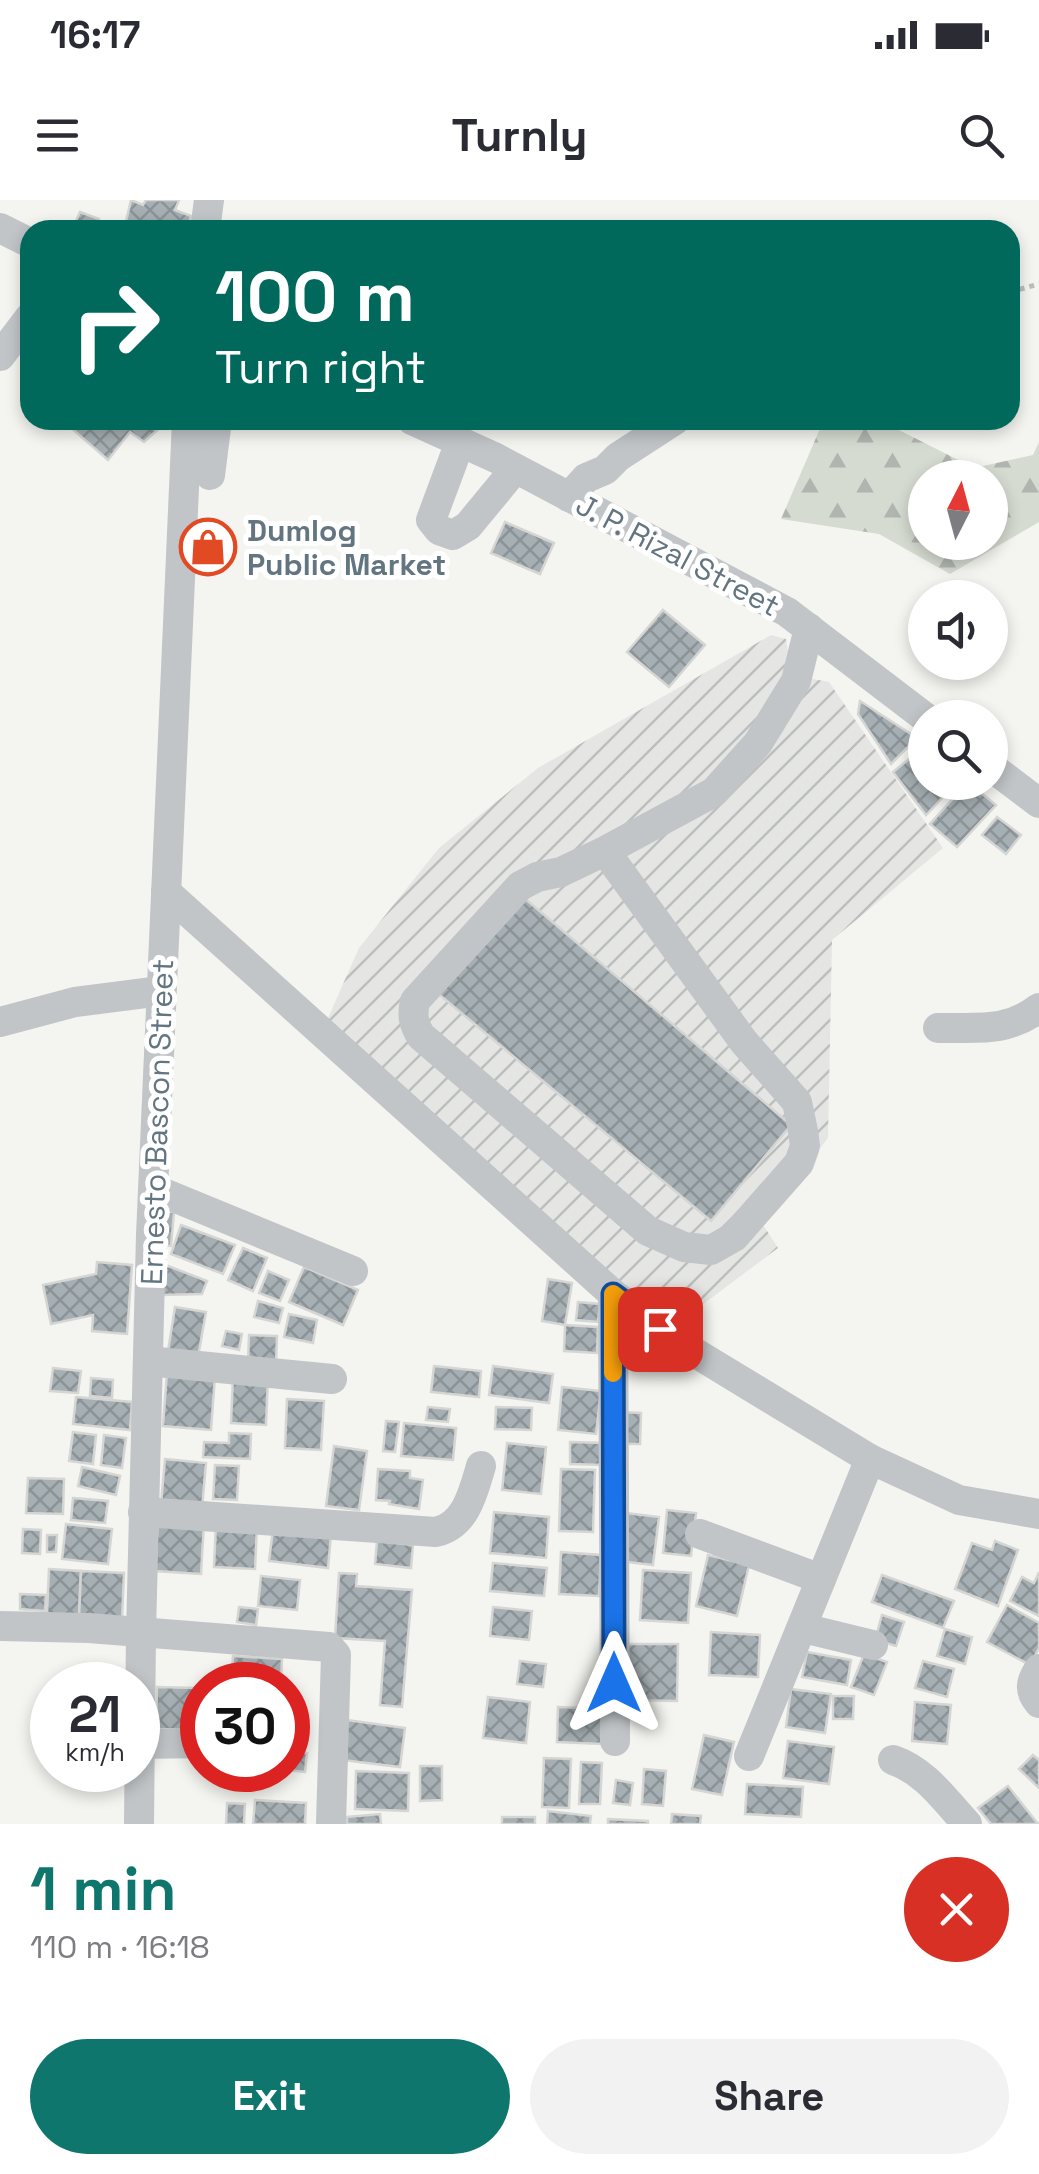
<!DOCTYPE html>
<html lang="en">
<head>
<meta charset="utf-8">
<style>
  :root { --surface:#fff; --page:#f2f2f3; --text:#2b2b33; --muted:#7c7c81; --accent:#0f766e }
  body { margin:0; font-family:"Space Grotesk",sans-serif; background:var(--page); color:var(--text); height:100vh; display:flex; flex-direction:column; font-size:38px; white-space:nowrap }
  * { box-sizing:border-box; margin:0 }
  p { font-size:32px; color:var(--muted) }
  .icon { flex:none; width:55px; height:55px; fill:none; stroke:currentColor; stroke-width:2; stroke-linecap:round; stroke-linejoin:round }
  .map { position:relative; height:1624px; overflow:hidden }
  .drawer { display:flex; flex-direction:column; background:var(--surface); flex:1 }
  .drawer>* { flex:none }
  .guide { position:absolute; left:20px; top:20px; width:1000px; height:210px; border-radius:30px; box-shadow:0 5px 15px #0003; background:#00695c; color:#fff; overflow:hidden }
  .needle { width:65px; rotate:6deg }
  .controls { position:absolute; left:908px; top:260px; display:grid; gap:20px }
  .controls a { display:grid; place-items:center; width:100px; height:100px; border-radius:50%; background:var(--surface); box-shadow:0 5px 15px #0003; font-size:50px }
  .speed { position:absolute; left:30px; top:1462px; display:flex; gap:20px; font-size:50px; font-weight:700; text-align:center }
  .speed>* { display:grid; place-content:center; width:130px; height:130px; border-radius:50%; background:var(--surface); box-shadow:0 5px 15px #0003; line-height:1 }
  .speed small { font-size:25px; font-weight:400 }
  .speed .limit { border:15px solid #d22; background:#fff; color:#111 }
  .pin { position:absolute; display:grid; place-items:center; width:85px; height:85px; color:#fff; margin:-42px; border-radius:20px; box-shadow:0 5px 15px #0006 }
  .me { position:absolute; width:110px; margin:-55px; rotate:0deg; stroke-linejoin:round; filter:drop-shadow(0 0 8px #0008) }
  .turn { display:flex; align-items:center; gap:35px; height:210px; padding:0 30px; font-size:45px }
  .turn .icon { width:130px; height:130px; stroke-width:2.5 }
  .turn b { display:block; font-size:70px; line-height:85px }
  .round { display:grid; place-items:center; flex:none; width:105px; height:105px; border-radius:52px; background:var(--page) }
  .overview { display:flex; align-items:center; justify-content:space-between; height:170px; padding:0 30px }
  h1 { font-size:60px; font-weight:800; line-height:75px; color:var(--accent) }
  .button { display:flex; gap:20px; margin-top:auto; padding:20px 30px }
  .button a { flex:1; height:115px; border-radius:60px; background:var(--accent); color:#fff; font-size:40px; font-weight:800; line-height:115px; text-align:center }
  .button a+a { background:var(--page); color:var(--text) }
  .status { display:flex; justify-content:space-between; align-items:center; height:70px; padding:0 50px; background:var(--surface); direction:ltr }
  .status svg { height:28px; fill:currentColor }
  header { display:flex; justify-content:space-between; align-items:center; height:130px; padding:0 30px; background:var(--surface); font-size:45px; font-weight:800 }
  .map>svg:first-child { display:block }
  .industrial { fill:url(#industrial-furrows) }
  .forest { fill:url(#forest-firs); fill-rule:evenodd }
  .building { fill:url(#building-cross-hatch); stroke:#d5d5d3; stroke-width:2.5 }
  .lines { fill:none; stroke-linecap:round; stroke-linejoin:round }
  .path { stroke:#bbbdbf; stroke-width:5; stroke-dasharray:5 5; stroke-linecap:butt }
  .minor { stroke:#c1c5c8; stroke-width:30 }
  .route-casing { stroke:#114b97; stroke-width:25 }
  .route { stroke:#1a73e8; stroke-width:18 }
  .slow { stroke:#f59e0b; stroke-width:18 }
  .labels { text-anchor:middle; dominant-baseline:central; stroke-width:10; stroke-linejoin:round; paint-order:stroke }
  .poi-label { font-size:30px; font-weight:bold; fill:#637581; stroke:#fff; text-anchor:start }
  .street-label { font-size:30px; fill:#637581; stroke:#fff }
</style>
</head>
<body>
<div class="status"><b>16:17</b><svg viewBox="0 0 49 12"><path d="M0 12V9h3v3zM5 12V6h3v6zM10 12V3h3v9zM15 12V0h3v12zM26 1h20v11H26zM47 4h2v5h-2z"/></svg></div>
<header><svg class="icon" aria-label="menu" viewBox="0 0 24 24"><path d="M4 6h16M4 12h16M4 18h16"/></svg>Turnly<svg class="icon" aria-label="search" viewBox="0 0 24 24"><circle cx="10" cy="10" r="6"/><path d="M15 15l6 6"/></svg></header>
<div class="map">
<svg width="1039" height="1624" viewBox="0 0 1039 1624">
  <defs>
    <pattern id="industrial-furrows" width="10" height="10" patternUnits="userSpaceOnUse" patternTransform="scale(2.5)"><rect width="10" height="10" fill="#e5e6e4"/><path d="M-1 1l2-2M0 10L10 0M9 11l2-2" fill="none" stroke="#bdbfbe"/></pattern>
    <pattern id="forest-firs" width="22" height="20" patternUnits="userSpaceOnUse" patternTransform="scale(2.5)"><rect width="22" height="20" fill="#d5dbd1"/><path d="M5 1l3.5 6h-7zM16 11l3.5 6h-7z" fill="#b0b6af"/></pattern>
    <pattern id="building-cross-hatch" width="8" height="8" patternUnits="userSpaceOnUse" patternTransform="scale(2.5)"><rect width="8" height="8" fill="#a6afb3"/><path d="M0 0l8 8M0 8l8-8" fill="none" stroke="#8b9397"/></pattern>
  </defs>
  <rect width="100%" height="100%" fill="#f4f4f0"/>
  <polygon class="industrial" points="771,435 786,439 792,475 829,482 943,648 832,740 828,938 762,1023 778,1048 670,1129 324,827 359,748 439,648 538,568"/>
  <path class="forest" d="M 822,224 L 891,226 L 974,268 L 1033,255 L 1039,242 L 1039,322 L 950,374 L 879,334 L 781,319 ZM 925,278 L 990,278 L 990,342 L 925,342 Z"/>
  <g class="building">
    <polygon points="131,0 143,5 146,0 179,0 175,10 191,16 188,30 124,30"/>
    <polygon points="80,12 99,19 95,30 72,30"/>
    <polygon points="62,220 98,220 101,223 105,220 157,220 163,225 144,242 130,232 108,260"/>
    <polygon points="505,322 554,343 540,374 491,353"/>
    <polygon points="663,410 705,445 669,487 627,452"/>
    <polygon points="860,501 917,538 891,564 858,514"/>
    <polygon points="925,546 925,582 957,582 926,615 893,572"/>
    <polygon points="968,582 996,605 957,647 930,624"/>
    <polygon points="997,617 1021,635 1006,654 982,635"/>
    <polygon points="522,696 791,925 711,1021 435,791"/>
    <polygon points="161,1011 174,1012 171,1046 158,1045"/>
    <polygon points="181,1025 235,1045 223,1074 171,1054"/>
    <polygon points="243,1048 267,1058 253,1091 228,1080"/>
    <polygon points="97,1062 132,1065 127,1134 92,1131 93,1115 51,1124 43,1085 96,1074"/>
    <polygon points="163,1064 207,1081 202,1094 162,1095"/>
    <polygon points="304,1067 358,1090 343,1125 289,1102"/>
    <polygon points="268,1071 289,1080 280,1101 259,1093"/>
    <polygon points="548,1079 572,1083 565,1125 542,1121"/>
    <polygon points="258,1101 283,1108 279,1123 254,1117"/>
    <polygon points="578,1102 600,1104 598,1122 576,1120"/>
    <polygon points="175,1107 206,1112 198,1157 168,1151"/>
    <polygon points="289,1114 317,1120 313,1143 284,1137"/>
    <polygon points="565,1125 598,1127 597,1153 564,1151"/>
    <polygon points="226,1131 242,1134 239,1150 222,1146"/>
    <polygon points="249,1135 277,1136 276,1163 248,1162"/>
    <polygon points="434,1166 481,1171 479,1197 431,1192"/>
    <polygon points="493,1166 553,1174 549,1203 489,1195"/>
    <polygon points="53,1168 81,1171 78,1193 50,1191"/>
    <polygon points="167,1172 215,1176 211,1230 163,1226"/>
    <polygon points="233,1176 268,1178 266,1225 231,1223"/>
    <polygon points="91,1178 113,1180 112,1198 90,1196"/>
    <polygon points="562,1187 601,1191 596,1234 558,1230"/>
    <polygon points="76,1197 132,1202 130,1230 73,1224"/>
    <polygon points="287,1199 324,1201 321,1250 285,1248"/>
    <polygon points="428,1207 450,1209 448,1222 426,1220"/>
    <polygon points="496,1207 532,1208 531,1230 495,1229"/>
    <polygon points="622,1212 641,1213 640,1244 621,1244"/>
    <polygon points="386,1221 399,1222 395,1252 383,1251"/>
    <polygon points="404,1223 456,1228 453,1260 401,1256"/>
    <polygon points="73,1232 96,1235 93,1264 69,1261"/>
    <polygon points="229,1233 251,1234 250,1259 203,1257 204,1242 229,1243"/>
    <polygon points="104,1235 126,1238 122,1268 101,1265"/>
    <polygon points="570,1242 605,1243 605,1265 570,1264"/>
    <polygon points="507,1243 546,1247 541,1294 502,1290"/>
    <polygon points="334,1246 367,1251 359,1310 326,1306"/>
    <polygon points="165,1259 206,1263 202,1308 161,1304"/>
    <polygon points="215,1265 239,1266 237,1300 213,1299"/>
    <polygon points="82,1267 120,1276 116,1295 78,1286"/>
    <polygon points="378,1269 410,1271 410,1278 423,1280 419,1309 389,1304 390,1301 376,1300"/>
    <polygon points="561,1269 595,1270 593,1332 559,1331"/>
    <polygon points="28,1278 64,1279 63,1314 26,1313"/>
    <polygon points="73,1298 108,1301 105,1323 71,1320"/>
    <polygon points="667,1310 696,1313 691,1356 663,1353"/>
    <polygon points="494,1312 549,1317 546,1358 490,1353"/>
    <polygon points="626,1313 659,1317 653,1365 619,1361"/>
    <polygon points="158,1319 204,1322 201,1374 155,1371"/>
    <polygon points="66,1324 112,1329 108,1364 62,1359"/>
    <polygon points="216,1324 257,1325 255,1369 214,1367"/>
    <polygon points="23,1329 41,1330 40,1354 22,1353"/>
    <polygon points="273,1329 331,1335 328,1368 269,1361"/>
    <polygon points="47,1335 57,1335 56,1352 47,1352"/>
    <polygon points="377,1341 413,1345 411,1368 375,1364"/>
    <polygon points="995,1341 1018,1350 998,1406 955,1389 972,1343 992,1350"/>
    <polygon points="561,1352 601,1355 599,1396 559,1394"/>
    <polygon points="708,1355 749,1365 737,1416 696,1406"/>
    <polygon points="493,1363 547,1368 544,1396 490,1391"/>
    <polygon points="49,1369 81,1371 79,1415 47,1414"/>
    <polygon points="643,1370 691,1373 688,1423 640,1420"/>
    <polygon points="81,1371 124,1373 122,1419 79,1418"/>
    <polygon points="1039,1372 1039,1416 1010,1401 1022,1377 1034,1383"/>
    <polygon points="339,1373 357,1374 356,1386 412,1390 402,1507 380,1505 385,1441 335,1438"/>
    <polygon points="882,1375 954,1401 943,1428 872,1402"/>
    <polygon points="261,1376 300,1380 297,1410 258,1406"/>
    <polygon points="20,1394 46,1395 45,1411 20,1409"/>
    <polygon points="1007,1405 1039,1423 1039,1448 1030,1465 987,1442"/>
    <polygon points="239,1407 258,1409 256,1425 237,1422"/>
    <polygon points="493,1407 532,1411 529,1440 490,1436"/>
    <polygon points="882,1415 904,1422 896,1446 875,1440"/>
    <polygon points="945,1429 972,1437 965,1464 937,1456"/>
    <polygon points="711,1432 760,1435 758,1477 709,1475"/>
    <polygon points="625,1444 678,1444 677,1501 625,1500"/>
    <polygon points="807,1452 851,1460 847,1485 802,1477"/>
    <polygon points="864,1454 887,1462 874,1495 851,1487"/>
    <polygon points="233,1456 282,1459 281,1485 231,1485"/>
    <polygon points="520,1461 546,1464 543,1487 517,1484"/>
    <polygon points="923,1461 954,1469 947,1497 915,1488"/>
    <polygon points="157,1487 196,1488 195,1530 156,1529"/>
    <polygon points="791,1489 831,1494 825,1533 786,1527"/>
    <polygon points="833,1496 854,1496 853,1519 833,1519"/>
    <polygon points="488,1497 530,1502 526,1543 483,1538"/>
    <polygon points="915,1502 951,1505 947,1544 912,1541"/>
    <polygon points="558,1507 603,1509 602,1544 557,1542"/>
    <polygon points="347,1520 405,1528 400,1567 342,1560"/>
    <polygon points="704,1535 734,1542 722,1595 692,1589"/>
    <polygon points="788,1541 834,1547 829,1584 783,1578"/>
    <polygon points="288,1551 307,1553 305,1572 286,1570 288,1570"/>
    <polygon points="1033,1555 1039,1560 1039,1588 1019,1569"/>
    <polygon points="544,1558 571,1559 569,1608 542,1607"/>
    <polygon points="581,1562 602,1563 600,1604 579,1604"/>
    <polygon points="420,1566 442,1566 442,1600 420,1601"/>
    <polygon points="644,1569 666,1571 663,1606 642,1604"/>
    <polygon points="356,1571 409,1573 408,1611 355,1609"/>
    <polygon points="616,1580 633,1583 630,1605 613,1603"/>
    <polygon points="747,1584 803,1587 801,1617 745,1614"/>
    <polygon points="1008,1586 1038,1624 991,1624 978,1608"/>
    <polygon points="255,1600 306,1603 305,1624 253,1624"/>
    <polygon points="227,1603 245,1604 244,1624 226,1624"/>
    <polygon points="548,1611 591,1616 590,1624 547,1624"/>
    <polygon points="380,1614 381,1624 347,1624 347,1617"/>
    <polygon points="672,1614 701,1616 700,1624 671,1624"/>
    <rect x="502" y="1617" width="33" height="7"/>
    <polygon points="608,1619 648,1621 648,1624 608,1624"/>
  </g>
  <g class="lines">
    <polyline class="path" points="1010,92 1039,84"/>
    <g class="minor">
      <polyline points="0,28 30,43"/>
      <polyline points="205,30 209,0"/>
      <polyline points="0,156 30,117"/>
      <polyline points="412,220 496,258 787,412 926,518"/>
      <polyline points="460,242 431,320 439,330 453,335 468,326 515,269"/>
      <polyline points="210,275 217,220"/>
      <polyline points="569,297 586,278 605,270 618,257 675,220"/>
      <polyline points="990,566 1039,603"/>
      <path d="M 605,651 L 561,672 L 537,677 L 520,686 L 415,801 C 412,815 413,823 421,836 L 648,1031 L 684,1047 L 711,1050 L 734,1037 L 799,963 L 805,946 L 803,931 L 797,902 L 744,842 L 605,651 L 714,592 L 758,543 L 796,481 L 809,428"/>
      <polyline points="166,692 613,1094 684,1146 870,1259 959,1300 1039,1314"/>
      <polyline points="0,822 75,802 161,791"/>
      <path d="M 938,828 C 978,827 1006,833 1039,808"/>
      <polyline points="154,989 353,1071"/>
      <polyline points="613,1094 615,1541"/>
      <polyline points="148,1161 332,1179"/>
      <path d="M 143,1312 L 436,1332 C 466,1325 473,1293 481,1266"/>
      <polyline points="700,1334 821,1379"/>
      <polyline points="0,1426 89,1428 329,1447 336,1455 331,1624"/>
      <polyline points="803,1428 873,1445"/>
      <path d="M 1039,1469 C 1030,1482 1029,1491 1039,1503"/>
      <polyline points="139,1544 202,1543"/>
      <polyline points="749,1556 870,1259"/>
      <path d="M 893,1560 C 925,1571 944,1599 967,1624"/>
      <polyline points="139,1624 141,1433 151,1035 187,220"/>
    </g>
  </g>
  <g class="lines">
    <g class="route-casing">
      <polyline id="route" points="614,1483 613,1094 660,1129"/>
    </g>
    <use href="#route" class="route"/>
    <polyline class="slow" points="613,1173 613,1094 622,1101"/>
  </g>
  <defs>
    <g id="shop-ring" transform="scale(2.875)"><circle r="9.5" fill="#fff" stroke="#e14a23" stroke-width="1.5"/><path d="M-5-2.5h2.3a2.7 3.5 0 0 1 5.4 0H5L5.5 6h-11ZM-1.5-2.5h3a1.5 2.3 0 0 0-3 0Z" fill="#e14a23"/></g>
  </defs>
  <g fill-rule="evenodd">
    <use href="#shop-ring" x="208" y="347"/>
  </g>
  <g class="labels">
    <g class="poi-label">
      <text x="247" y="330">Dumlog<tspan x="247" dy="34">Public Market</tspan></text>
    </g>
    <g class="street-label">
      <text transform="translate(678 355) rotate(28)">J. P. Rizal Street</text>
      <text transform="translate(157 922) rotate(-88)">Ernesto Bascon Street</text>
    </g>
  </g>
</svg>
<div class="controls">
<a><svg class="needle" viewBox="-14 -14 28 28"><path d="M0-13l5 13h-10z" fill="#e53935"/><path d="M0 13l5-13h-10z" fill="#7c7c81"/></svg></a>
<a><svg class="icon" aria-label="sound" viewBox="0 0 24 24"><path d="M4 9h4l5-4v14l-5-4H4zM17 9q2 3 0 6"/></svg></a>
<a><svg class="icon" aria-label="search" viewBox="0 0 24 24"><circle cx="10" cy="10" r="6"/><path d="M15 15l6 6"/></svg></a>
</div>
<div class="speed"><div>21<small>km/h</small></div><div class="limit">30</div></div>
<div class="pin" style="left:660px;top:1129px;background:#d93025"><svg class="icon" aria-label="arrive" viewBox="0 0 24 24"><path d="M6 21V4h12l-3 4 3 4H6"/></svg></div>
<svg class="me" style="left:614px;top:1483px" viewBox="-20 -20 40 40"><path d="M0-17L14 15 0 8-14 15z" fill="#1a73e8" stroke="#fff" stroke-width="4"/></svg>
<div class="guide">
<div class="turn"><svg class="icon" aria-label="right" viewBox="0 0 24 24"><path d="M7 20v-9h11M14 6l5 5-5 5"/></svg><div><b>100 m</b>Turn right</div></div>
</div>
</div>
<section class="drawer">
<div class="overview"><div><h1>1 min</h1><p>110 m · 16:18</p></div><a class="round" style="background:#d93025;color:#fff"><svg class="icon" aria-label="close" viewBox="0 0 24 24"><path d="M6 6l12 12M18 6L6 18"/></svg></a></div>
<div class="button"><a>Exit</a><a>Share</a></div>
</section>
</body>
</html>
